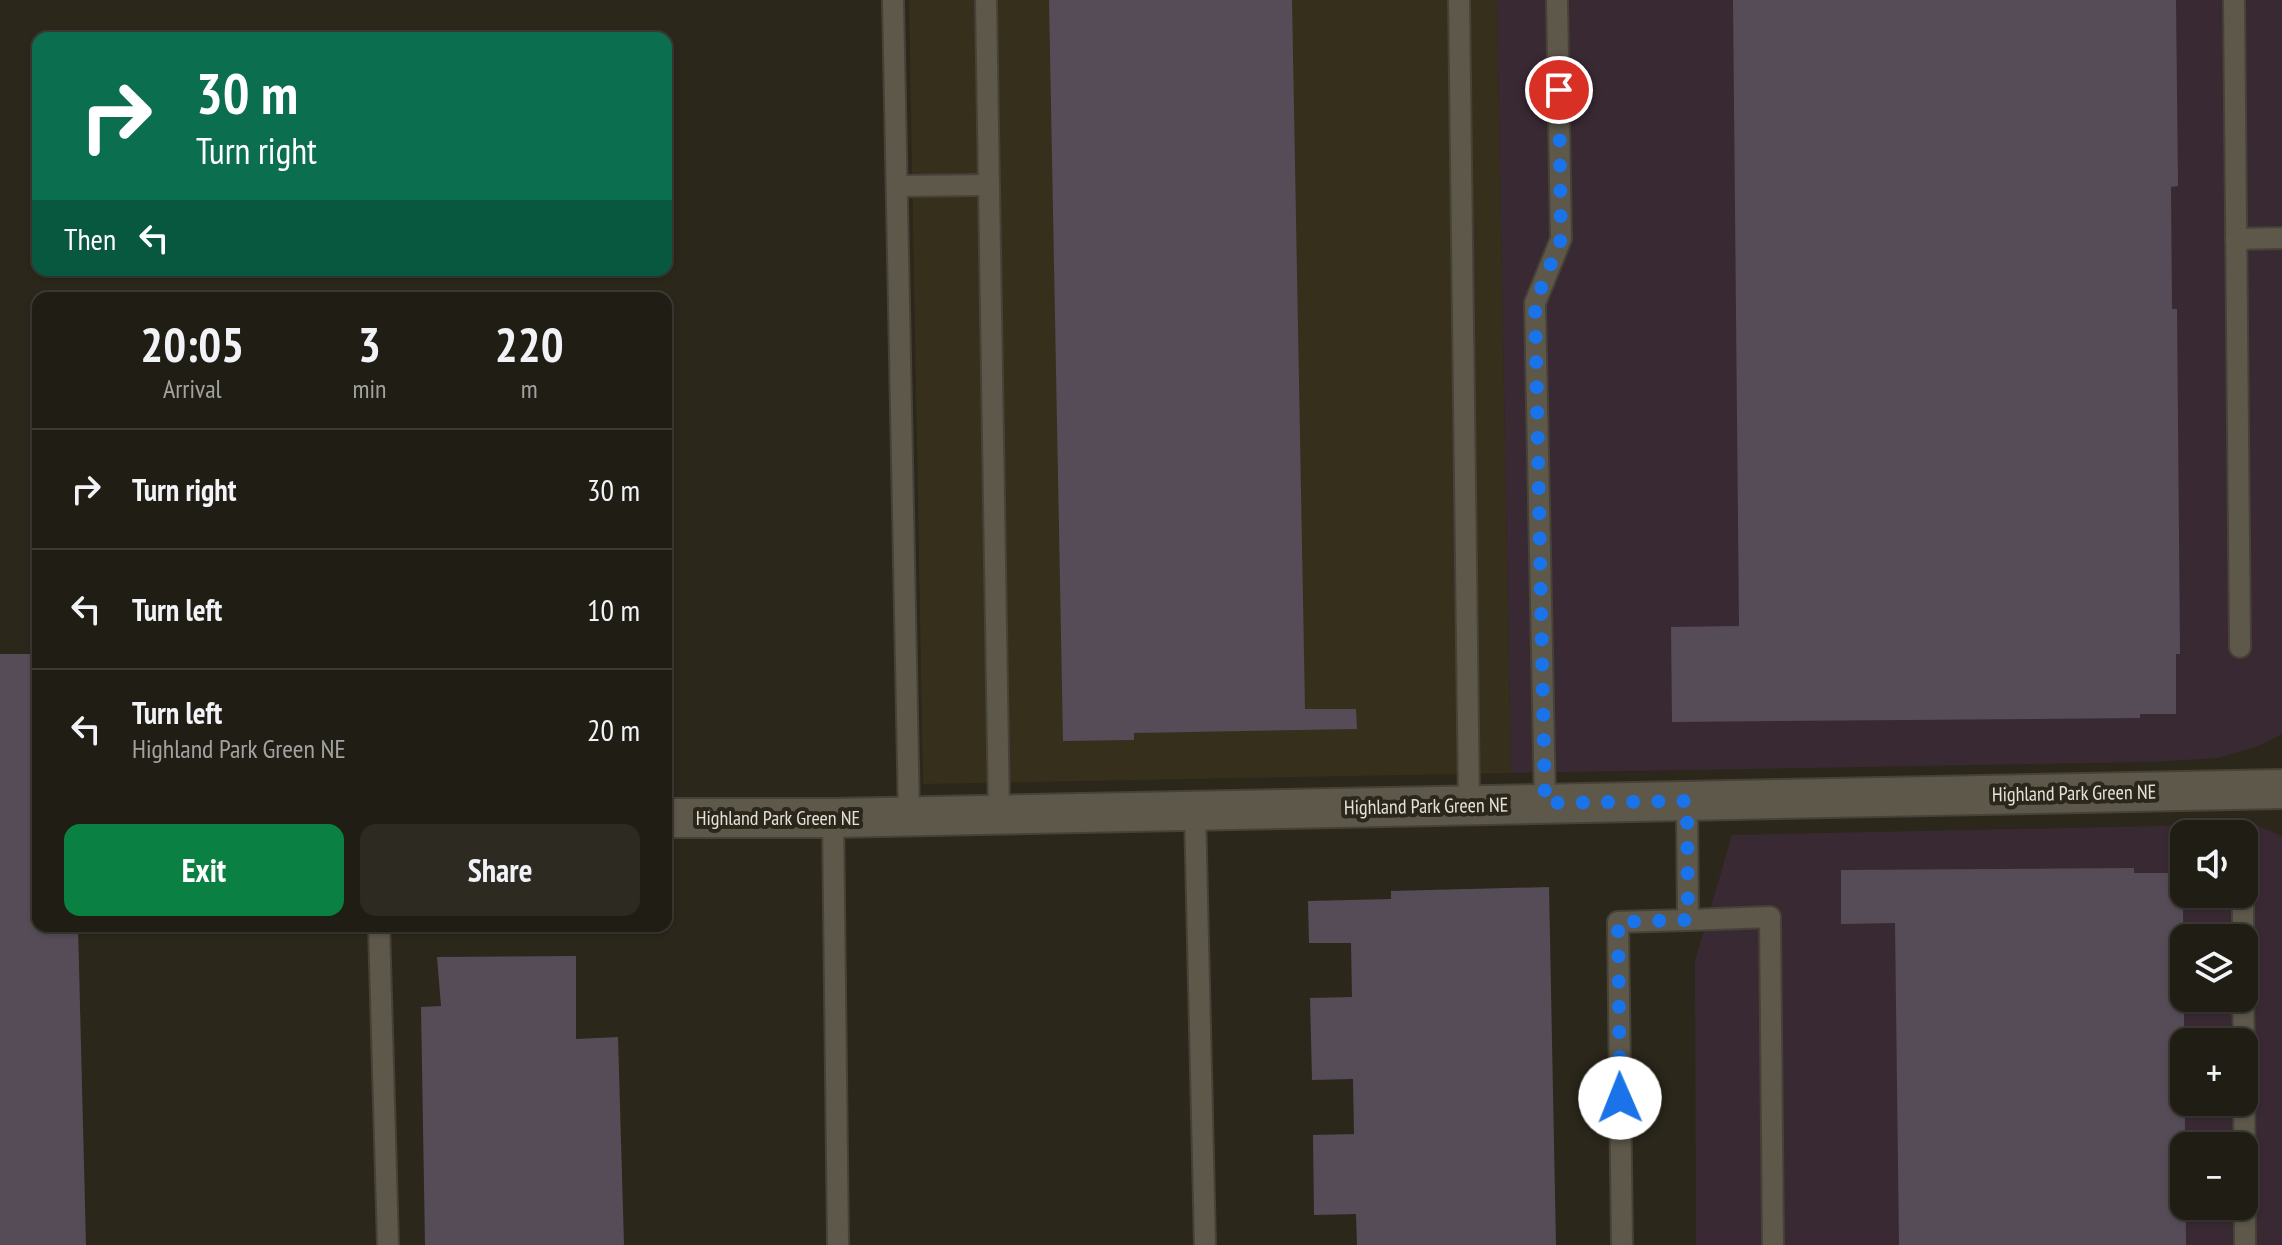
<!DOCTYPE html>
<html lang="en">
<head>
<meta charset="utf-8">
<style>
  :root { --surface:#201d14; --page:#2d2a22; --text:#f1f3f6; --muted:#a2a2a0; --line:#3d3b34; --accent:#0b8043 }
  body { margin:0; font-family:"PT Sans Narrow",sans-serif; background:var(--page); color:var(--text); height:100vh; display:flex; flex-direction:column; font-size:30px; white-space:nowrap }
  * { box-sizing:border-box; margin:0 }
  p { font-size:26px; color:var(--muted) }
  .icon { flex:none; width:44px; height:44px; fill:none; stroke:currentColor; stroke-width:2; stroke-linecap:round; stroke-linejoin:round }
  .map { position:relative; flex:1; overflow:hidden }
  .drawer { position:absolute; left:32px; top:292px; width:640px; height:640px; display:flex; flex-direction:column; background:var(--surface); border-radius:16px; box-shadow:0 2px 6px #0004,0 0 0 2px var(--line) }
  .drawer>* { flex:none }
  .banner { position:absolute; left:32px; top:32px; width:640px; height:244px; border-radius:16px; box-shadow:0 2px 6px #0004,0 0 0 2px var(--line); background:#0b6e4f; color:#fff; overflow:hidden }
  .buttons { position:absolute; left:2170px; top:820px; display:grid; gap:16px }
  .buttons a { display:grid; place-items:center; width:88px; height:88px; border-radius:16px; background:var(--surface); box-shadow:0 2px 6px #0004,0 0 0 2px var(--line); font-size:40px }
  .pin { position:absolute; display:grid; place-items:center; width:68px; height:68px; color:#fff; margin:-34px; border:4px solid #fff; border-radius:50%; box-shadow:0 2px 8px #0007 }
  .me { position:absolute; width:88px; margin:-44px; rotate:359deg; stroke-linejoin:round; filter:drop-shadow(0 0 6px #0008) }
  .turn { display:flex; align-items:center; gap:28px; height:168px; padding:0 32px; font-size:36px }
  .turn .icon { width:104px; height:104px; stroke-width:2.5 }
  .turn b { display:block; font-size:56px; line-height:68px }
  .then { display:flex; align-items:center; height:76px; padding:0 32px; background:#0003; gap:16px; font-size:30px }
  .eta { display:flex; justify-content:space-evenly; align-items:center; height:136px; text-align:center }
  .eta b { font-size:48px; font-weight:600; line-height:56px }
  .cta { display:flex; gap:16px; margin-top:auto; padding:16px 32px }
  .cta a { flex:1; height:92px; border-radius:16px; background:var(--accent); color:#fff; font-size:32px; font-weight:600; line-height:92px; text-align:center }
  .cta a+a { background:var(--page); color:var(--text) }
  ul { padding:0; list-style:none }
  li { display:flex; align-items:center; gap:24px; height:120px; padding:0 32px; border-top:2px solid var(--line) }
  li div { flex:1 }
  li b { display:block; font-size:30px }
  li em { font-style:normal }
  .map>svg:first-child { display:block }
  .built { fill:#362f1c }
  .industrial { fill:#392933; fill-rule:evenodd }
  .building { fill:#564c57 }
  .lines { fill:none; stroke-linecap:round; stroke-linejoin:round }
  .lane-casing { stroke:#464238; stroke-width:24 }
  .street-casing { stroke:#464238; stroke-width:42 }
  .lane { stroke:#5d584a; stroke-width:20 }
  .street { stroke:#5d584a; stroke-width:38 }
  .route { stroke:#1a73e8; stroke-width:14; stroke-dasharray:0 25.2 }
  .labels { text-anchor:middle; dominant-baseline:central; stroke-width:8; stroke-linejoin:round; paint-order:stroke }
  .street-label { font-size:20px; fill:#e4e1d9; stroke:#2b271b }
</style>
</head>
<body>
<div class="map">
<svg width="2282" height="1245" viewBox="0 0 2282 1245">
  <rect width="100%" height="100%" fill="#2b271b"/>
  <polygon class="built" points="909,0 1497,0 1511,773 923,784"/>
  <g class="industrial">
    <polygon points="1497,0 2282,0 2282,734 2259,746 2218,758 2152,762 1511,773"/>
    <path d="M 2253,824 L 2282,836 L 2282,1245 L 1696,1245 L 1695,961 L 1732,835 ZM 2184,834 L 2244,834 L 2244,894 L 2184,894 ZM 2184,938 L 2244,938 L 2244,998 L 2184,998 ZM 2184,1042 L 2244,1042 L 2244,1102 L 2184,1102 ZM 2184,1146 L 2244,1146 L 2244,1206 L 2184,1206 Z"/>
  </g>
  <g class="building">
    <polygon points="1049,0 1292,0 1305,709 1356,709 1357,729 1134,733 1134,740 1063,741"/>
    <polygon points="1733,0 2176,0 2178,186 2171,187 2172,309 2177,309 2180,654 2176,654 2176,714 2140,714 2140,718 1672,722 1671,627 1739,626"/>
    <polygon points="0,654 38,654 38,926 78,926 86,1245 0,1245"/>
    <polygon points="2134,868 2134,873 2175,873 2175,907 2183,907 2186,1245 1899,1245 1895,923 1841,924 1841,870"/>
    <polygon points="1549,887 1556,1245 1357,1245 1356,1214 1314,1215 1313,1135 1354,1134 1353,1079 1312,1080 1310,998 1352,997 1351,943 1309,943 1308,901 1391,899 1391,891"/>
    <polygon points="576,956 576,1039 618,1037 624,1245 425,1245 421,1007 441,1006 437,957"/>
  </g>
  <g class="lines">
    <g class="lane-casing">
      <g id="lane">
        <polyline points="893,0 909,816"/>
        <polyline points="986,0 999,814"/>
        <polyline points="1459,0 1469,805"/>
        <polyline points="2234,0 2240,647"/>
        <polyline points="897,186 989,185"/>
        <polyline points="2236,239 2282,238"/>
        <polyline points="1687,801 1688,920 1770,917 1773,1245"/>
        <polyline points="1545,803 1535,303 1561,239 1557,0"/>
        <polyline points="1195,811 1205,1245"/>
        <polyline points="833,818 838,1245"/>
        <polyline points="2243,899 2243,938"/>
        <polyline points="379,926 388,1245"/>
        <polyline points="2243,998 2244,1042"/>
        <polyline points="2244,1068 2245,1245"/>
        <polyline points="1622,1245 1618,922 1688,920"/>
      </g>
    </g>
    <g class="street-casing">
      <polyline id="street" points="666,818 833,818 2282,789"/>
    </g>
    <use href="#lane" class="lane"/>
    <use href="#street" class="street"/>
  </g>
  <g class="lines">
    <polyline class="route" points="1559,90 1561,239 1535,303 1545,803 1687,801 1688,920 1618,922 1620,1098"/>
  </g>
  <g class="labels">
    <g class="street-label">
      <text transform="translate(2074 793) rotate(-1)">Highland Park Green NE</text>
      <text transform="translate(1426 806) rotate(-1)">Highland Park Green NE</text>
      <text x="778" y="818">Highland Park Green NE</text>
    </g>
  </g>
</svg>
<div class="buttons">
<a><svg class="icon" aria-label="sound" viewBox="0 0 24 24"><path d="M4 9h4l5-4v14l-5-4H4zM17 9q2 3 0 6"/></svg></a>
<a><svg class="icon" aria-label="layers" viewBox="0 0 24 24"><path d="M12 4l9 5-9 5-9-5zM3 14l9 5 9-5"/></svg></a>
<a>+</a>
<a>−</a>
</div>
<div class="pin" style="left:1559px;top:90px;background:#d93025"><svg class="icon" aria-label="arrive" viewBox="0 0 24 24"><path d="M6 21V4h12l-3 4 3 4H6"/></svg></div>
<svg class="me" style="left:1620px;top:1098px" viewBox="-20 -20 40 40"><circle r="19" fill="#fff"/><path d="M0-13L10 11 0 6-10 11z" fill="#1a73e8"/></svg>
<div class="banner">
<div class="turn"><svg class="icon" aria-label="right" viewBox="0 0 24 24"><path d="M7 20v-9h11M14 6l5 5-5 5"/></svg><div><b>30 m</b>Turn right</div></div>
<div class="then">Then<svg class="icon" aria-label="left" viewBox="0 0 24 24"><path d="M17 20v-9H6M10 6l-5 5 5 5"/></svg></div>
</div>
<section class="drawer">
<div class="eta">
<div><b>20:05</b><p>Arrival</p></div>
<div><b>3</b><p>min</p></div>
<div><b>220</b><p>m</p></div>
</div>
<ul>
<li><svg class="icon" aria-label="right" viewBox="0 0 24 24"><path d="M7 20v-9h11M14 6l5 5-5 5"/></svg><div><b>Turn right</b></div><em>30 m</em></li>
<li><svg class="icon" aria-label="left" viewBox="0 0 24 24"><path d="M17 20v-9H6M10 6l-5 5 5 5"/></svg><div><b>Turn left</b></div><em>10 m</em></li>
<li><svg class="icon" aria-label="left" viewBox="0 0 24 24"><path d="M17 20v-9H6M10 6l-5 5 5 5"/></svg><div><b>Turn left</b><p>Highland Park Green NE</p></div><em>20 m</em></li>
</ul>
<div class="cta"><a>Exit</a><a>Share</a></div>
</section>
</div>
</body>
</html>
